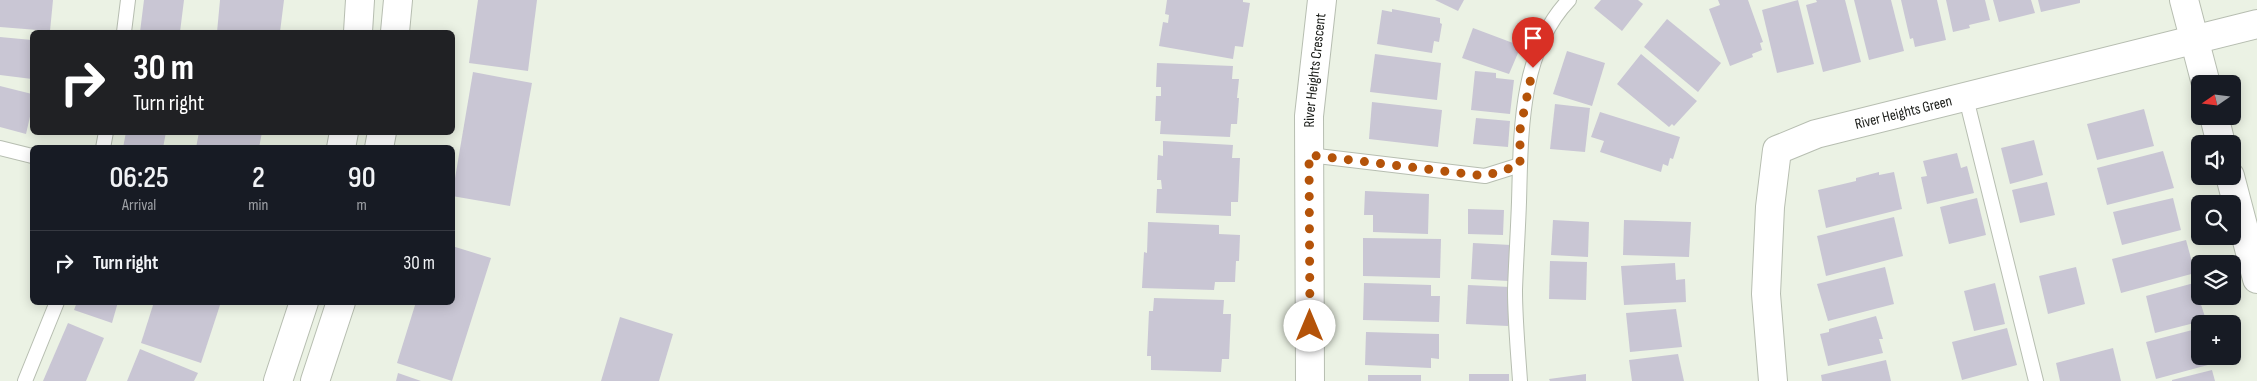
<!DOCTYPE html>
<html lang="en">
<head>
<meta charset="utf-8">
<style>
  :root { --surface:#171b24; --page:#20242c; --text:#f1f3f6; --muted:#9ea1a6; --line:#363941 }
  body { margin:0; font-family:"Sofia Sans Condensed",sans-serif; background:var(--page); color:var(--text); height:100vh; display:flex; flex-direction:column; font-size:19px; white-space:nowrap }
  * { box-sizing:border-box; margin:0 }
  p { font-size:16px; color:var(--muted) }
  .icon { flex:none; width:28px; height:28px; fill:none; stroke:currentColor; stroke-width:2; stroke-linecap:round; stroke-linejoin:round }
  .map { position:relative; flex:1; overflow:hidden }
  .details { position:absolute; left:30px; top:145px; width:425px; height:160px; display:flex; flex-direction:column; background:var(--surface); border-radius:8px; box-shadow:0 2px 12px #0003 }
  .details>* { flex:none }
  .guide { position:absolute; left:30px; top:30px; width:425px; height:105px; border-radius:8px; box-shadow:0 2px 12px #0003; background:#202124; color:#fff; overflow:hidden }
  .needle { width:32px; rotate:256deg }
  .fabs { position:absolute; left:2191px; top:75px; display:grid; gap:10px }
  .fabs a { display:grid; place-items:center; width:50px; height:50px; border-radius:8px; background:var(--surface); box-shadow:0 2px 12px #0003; font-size:25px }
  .pin { position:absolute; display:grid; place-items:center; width:42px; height:42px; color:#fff; margin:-51px -21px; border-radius:50% 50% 50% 0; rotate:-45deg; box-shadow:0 0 5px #0007 }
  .pin .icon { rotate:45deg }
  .me { position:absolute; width:55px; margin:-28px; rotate:0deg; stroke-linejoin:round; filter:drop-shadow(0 0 4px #0008) }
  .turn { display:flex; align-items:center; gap:18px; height:105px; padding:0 20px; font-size:22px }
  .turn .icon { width:65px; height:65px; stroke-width:2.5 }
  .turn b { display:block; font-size:35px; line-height:42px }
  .eta { display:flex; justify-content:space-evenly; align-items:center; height:85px; text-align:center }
  .eta b { font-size:30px; font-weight:600; line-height:35px }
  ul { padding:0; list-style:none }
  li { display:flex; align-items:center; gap:15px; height:65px; padding:0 20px; border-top:1px solid var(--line) }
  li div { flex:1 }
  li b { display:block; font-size:19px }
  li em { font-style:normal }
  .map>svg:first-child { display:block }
  .building { fill:#c9c6d4 }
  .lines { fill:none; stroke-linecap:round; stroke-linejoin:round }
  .lane-casing { stroke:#b7beb1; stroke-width:16 }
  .street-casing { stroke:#b7beb1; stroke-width:30 }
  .secondary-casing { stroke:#b7beb1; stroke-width:30 }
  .lane { stroke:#fff; stroke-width:14 }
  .street { stroke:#fff; stroke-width:28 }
  .secondary { stroke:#fff; stroke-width:28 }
  .route { stroke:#b45309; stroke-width:9; stroke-dasharray:0 16.2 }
  .labels { text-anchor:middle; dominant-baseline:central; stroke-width:4; stroke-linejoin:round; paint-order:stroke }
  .street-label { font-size:15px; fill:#171915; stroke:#fff }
</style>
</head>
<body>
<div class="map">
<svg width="2257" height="381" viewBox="0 0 2257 381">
  <rect width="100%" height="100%" fill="#ebf2e4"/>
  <g class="building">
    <polygon points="0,0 53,0 50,31 0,27"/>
    <polygon points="144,0 184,0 180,32 140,32"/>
    <polygon points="220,0 284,0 280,32 217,32"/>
    <polygon points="478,0 537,0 528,71 469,63"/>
    <polygon points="1167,0 1243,0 1243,2 1250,3 1243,47 1235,46 1233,59 1159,46 1163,22 1168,23 1169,15 1165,14"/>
    <polygon points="1435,0 1464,0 1458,11"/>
    <polygon points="1601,0 1638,0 1643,4 1622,31 1594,8"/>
    <polygon points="1718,0 1748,0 1763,42 1760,43 1762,50 1752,54 1753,57 1730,66 1709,9 1720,5"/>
    <polygon points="1798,0 1814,64 1777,73 1762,10"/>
    <polygon points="1816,0 1845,0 1861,62 1823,72 1806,5 1817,2"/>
    <polygon points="1854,0 1891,0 1904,51 1869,60"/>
    <polygon points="1901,0 1937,0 1946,40 1915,47 1913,38 1910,39"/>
    <polygon points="1946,0 1985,0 1990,20 1969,25 1970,28 1953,32"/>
    <polygon points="1993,0 2031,0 2035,13 1999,22"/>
    <polygon points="2038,0 2080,0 2080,3 2041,12"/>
    <polygon points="1392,9 1440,18 1440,23 1442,24 1439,42 1434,41 1432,53 1377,44 1382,10 1392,12"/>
    <polygon points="1667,19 1721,63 1698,92 1644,47"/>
    <polygon points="1473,28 1521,46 1509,74 1462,58"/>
    <polygon points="0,37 32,40 32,79 0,75"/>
    <polygon points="1567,51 1605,63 1592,106 1553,94"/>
    <polygon points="1375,54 1441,63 1437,100 1370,92"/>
    <polygon points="1641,54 1697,101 1674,126 1672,124 1669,127 1617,84"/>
    <polygon points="1157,63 1233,66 1232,79 1239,79 1237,98 1239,98 1237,124 1231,124 1230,137 1160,134 1161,121 1155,121 1156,96 1161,96 1161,87 1156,87"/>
    <polygon points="1475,71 1496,73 1496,78 1514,80 1510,114 1471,110"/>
    <polygon points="473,72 532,83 510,206 452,196"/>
    <polygon points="0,86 32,94 32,108 26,134 0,127"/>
    <polygon points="1372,102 1442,110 1438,147 1369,139"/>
    <polygon points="1555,104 1590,108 1585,152 1550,149"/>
    <polygon points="2144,109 2154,146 2097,160 2087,124"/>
    <polygon points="1600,112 1680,137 1673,159 1670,158 1668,166 1663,164 1661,172 1600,152 1604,141 1591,137"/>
    <polygon points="1476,118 1510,121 1508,147 1473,144"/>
    <polygon points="126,132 166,132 163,148 123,148"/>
    <polygon points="199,132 262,132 259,148 196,148"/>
    <polygon points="2034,140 2043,175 2010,184 2001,148"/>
    <polygon points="1163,141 1233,145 1232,158 1240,158 1238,202 1231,202 1231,216 1156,213 1157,189 1162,189 1161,180 1157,180 1158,155 1163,156"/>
    <polygon points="2163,151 2174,188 2107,205 2097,168"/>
    <polygon points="1957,153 1961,168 1967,166 1974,193 1927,204 1921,177 1927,176 1923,161"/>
    <polygon points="1879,172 1879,175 1894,172 1902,209 1826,228 1818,190 1856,181 1856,178"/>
    <polygon points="2047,182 2055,215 2020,223 2012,190"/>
    <polygon points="1365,191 1429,194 1428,234 1373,232 1373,215 1364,215"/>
    <polygon points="1977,198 1986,235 1949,244 1940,207"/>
    <polygon points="2173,198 2181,230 2122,245 2113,212"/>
    <polygon points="1468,209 1504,210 1503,235 1468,234"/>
    <polygon points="1894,217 1903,256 1826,276 1817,236"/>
    <polygon points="1553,220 1589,222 1588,257 1551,255"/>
    <polygon points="1624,220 1691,222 1689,257 1623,255"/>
    <polygon points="1148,222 1219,225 1219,234 1240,235 1239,261 1236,261 1235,282 1215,282 1214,290 1142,288 1144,252 1147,253"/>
    <polygon points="1363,238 1441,239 1440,278 1363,276"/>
    <polygon points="2186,240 2195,273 2121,293 2112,259"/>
    <polygon points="1473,243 1511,245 1509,281 1471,279"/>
    <polygon points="452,246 491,258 452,381 397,363 416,302 452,302"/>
    <polygon points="1550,261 1587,262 1586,300 1549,299"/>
    <polygon points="1675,263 1676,280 1685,279 1686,302 1624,305 1621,266"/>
    <polygon points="1885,267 1894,304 1828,321 1817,284"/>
    <polygon points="2076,267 2085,304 2048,314 2039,276"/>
    <polygon points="1364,283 1431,285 1431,296 1440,296 1439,322 1363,320"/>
    <polygon points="1995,283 2005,324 1974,331 1964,291"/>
    <polygon points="2194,283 2206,320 2155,333 2146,296"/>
    <polygon points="1468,285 1510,287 1508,326 1466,324"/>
    <polygon points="1154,298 1224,300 1223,314 1231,314 1229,359 1222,359 1221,372 1151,370 1151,356 1147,356 1149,311 1153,311"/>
    <polygon points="77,302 118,302 112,323 74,310"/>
    <polygon points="154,302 221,302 201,363 141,343"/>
    <polygon points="1676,309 1682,347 1630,352 1626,313"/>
    <polygon points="1876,316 1883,339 1879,339 1883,353 1828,366 1820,334 1829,332 1829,329"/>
    <polygon points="620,317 673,334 659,381 601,381"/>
    <polygon points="68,323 104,338 86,381 43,381"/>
    <polygon points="2007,328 2017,365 1962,380 1952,342"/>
    <polygon points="2200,328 2200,356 2218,356 2219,362 2156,379 2146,342"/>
    <polygon points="1366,332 1439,334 1439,359 1431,358 1431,368 1365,365"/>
    <polygon points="2113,348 2121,381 2060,381 2056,363"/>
    <polygon points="140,349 198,373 194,381 127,381"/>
    <polygon points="1678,354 1684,381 1632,381 1629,360"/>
    <polygon points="1886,360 1891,381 1822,381 1821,375"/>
    <polygon points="2212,370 2215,381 2172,381 2172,380"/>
    <polygon points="398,373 421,381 396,381"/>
    <rect x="1469" y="374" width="40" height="7"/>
    <polygon points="1586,374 1586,381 1550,381 1549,379"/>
    <rect x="1368" y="375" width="53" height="6"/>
  </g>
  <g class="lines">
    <g class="lane-casing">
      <g id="lane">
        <polyline points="124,32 128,0"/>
        <polyline points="1966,98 2036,381"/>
        <polyline points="0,148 32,156"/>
        <polyline points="103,148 106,132"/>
        <polyline points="1309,155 1485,176 1520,165"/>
        <polyline points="25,381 57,302"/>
        <path d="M 1520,381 C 1518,351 1515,320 1515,290 C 1516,261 1518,231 1519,202 C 1521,135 1519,52 1569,0"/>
      </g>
    </g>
    <g class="street-casing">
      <g id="street">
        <polyline points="2184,0 2206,84"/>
        <polyline points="2214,116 2221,144"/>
        <polyline points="2230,176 2257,279"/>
        <path id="s1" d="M 1310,381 L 1309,116 L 1322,0"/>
        <path id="s2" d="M 1773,381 L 1766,294 L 1770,207 L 1777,150 L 1816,134 L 2257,24"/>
      </g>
    </g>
    <g class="secondary-casing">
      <g id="secondary">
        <polyline points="358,32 360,0"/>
        <polyline points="395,32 398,0"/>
        <polyline points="341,148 344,132"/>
        <polyline points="379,148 382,132"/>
        <polyline points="278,381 304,302"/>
        <polyline points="315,381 341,302"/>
      </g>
    </g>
    <use href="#lane" class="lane"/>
    <use href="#street" class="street"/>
    <use href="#secondary" class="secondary"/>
  </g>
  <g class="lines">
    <polyline class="route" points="1310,326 1309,155 1485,176 1520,165 1520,130 1533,68"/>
  </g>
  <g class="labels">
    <g class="street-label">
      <text stroke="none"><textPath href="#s1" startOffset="311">River Heights Crescent</textPath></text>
      <text stroke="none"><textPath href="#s2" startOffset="364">River Heights Green</textPath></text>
    </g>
  </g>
</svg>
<div class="fabs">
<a><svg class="needle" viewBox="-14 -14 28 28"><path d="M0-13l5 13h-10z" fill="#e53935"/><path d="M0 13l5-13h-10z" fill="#9ea1a6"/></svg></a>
<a><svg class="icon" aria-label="sound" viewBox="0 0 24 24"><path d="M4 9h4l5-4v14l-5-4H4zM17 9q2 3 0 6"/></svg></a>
<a><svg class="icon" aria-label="search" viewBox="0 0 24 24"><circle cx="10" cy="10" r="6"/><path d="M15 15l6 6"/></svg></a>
<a><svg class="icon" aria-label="layers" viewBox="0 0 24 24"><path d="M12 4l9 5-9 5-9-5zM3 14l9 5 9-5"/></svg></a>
<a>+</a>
</div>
<div class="pin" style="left:1533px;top:68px;background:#d93025"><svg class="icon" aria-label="arrive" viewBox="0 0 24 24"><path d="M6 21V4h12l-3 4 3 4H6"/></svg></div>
<svg class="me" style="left:1310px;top:326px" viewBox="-20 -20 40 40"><circle r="19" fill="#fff"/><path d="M0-13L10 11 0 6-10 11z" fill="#b45309"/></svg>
<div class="guide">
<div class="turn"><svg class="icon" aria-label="right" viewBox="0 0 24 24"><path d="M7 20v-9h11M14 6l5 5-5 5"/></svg><div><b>30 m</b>Turn right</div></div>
</div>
<section class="details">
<div class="eta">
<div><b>06:25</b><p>Arrival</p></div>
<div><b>2</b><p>min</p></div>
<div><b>90</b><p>m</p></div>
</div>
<ul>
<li><svg class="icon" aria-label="right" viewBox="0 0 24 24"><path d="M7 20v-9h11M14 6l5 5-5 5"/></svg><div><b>Turn right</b></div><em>30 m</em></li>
</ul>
</section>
</div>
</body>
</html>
